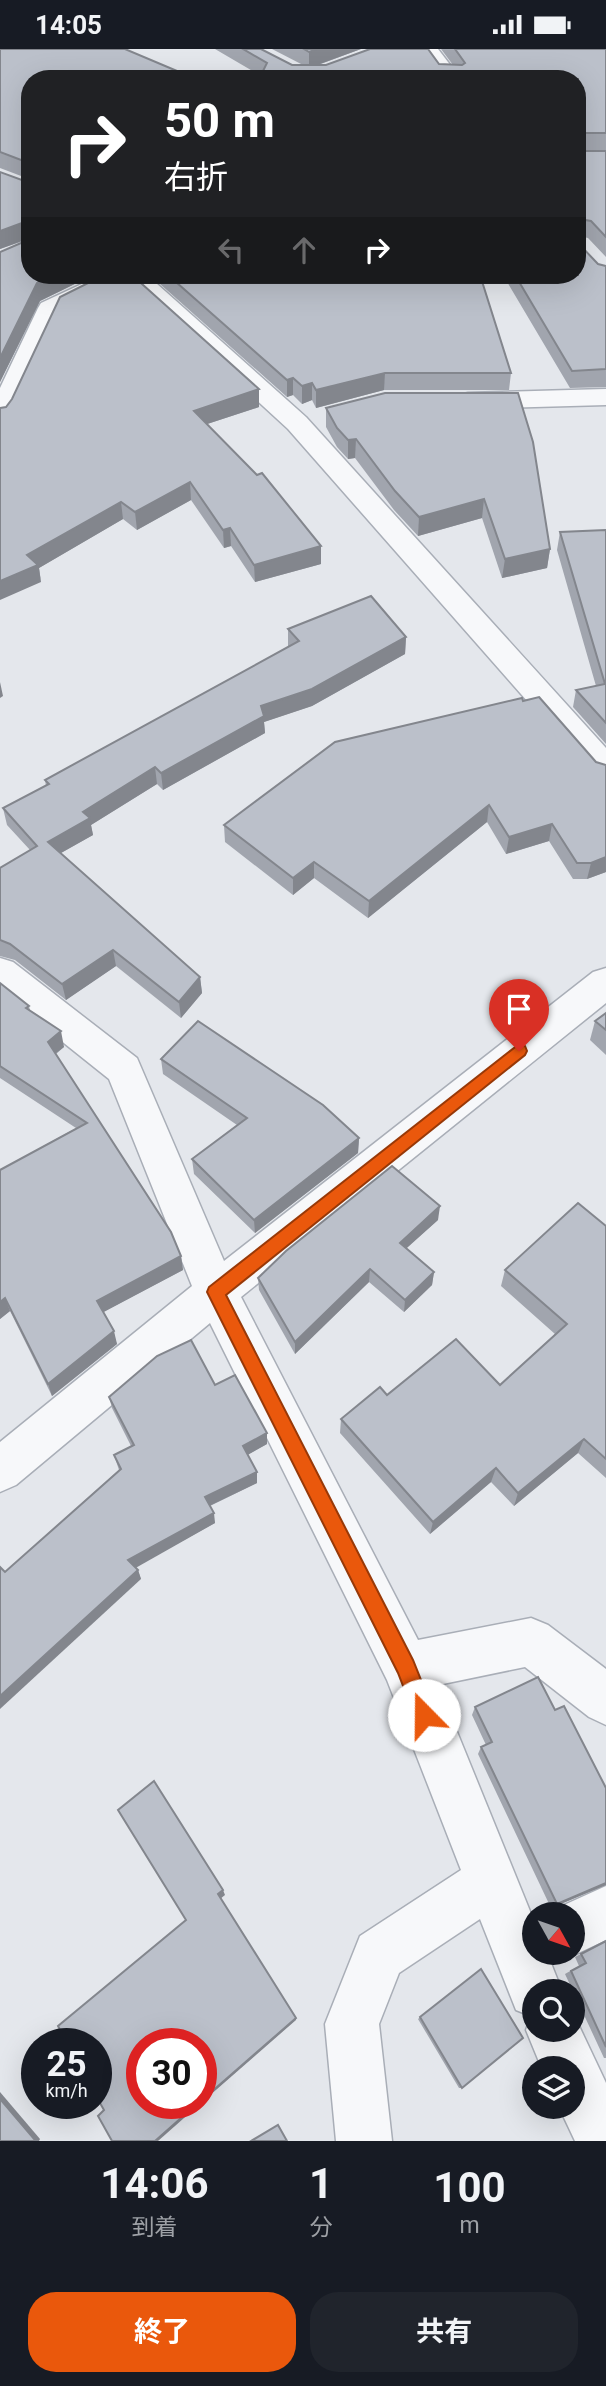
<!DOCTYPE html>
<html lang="ja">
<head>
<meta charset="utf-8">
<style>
  :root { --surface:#171b24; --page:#20242c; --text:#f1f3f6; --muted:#9ea1a6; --accent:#ea580c }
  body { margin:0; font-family:Roboto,"Noto Sans JP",sans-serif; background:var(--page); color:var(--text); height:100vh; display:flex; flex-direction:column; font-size:26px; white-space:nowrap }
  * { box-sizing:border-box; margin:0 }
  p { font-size:23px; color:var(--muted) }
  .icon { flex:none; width:38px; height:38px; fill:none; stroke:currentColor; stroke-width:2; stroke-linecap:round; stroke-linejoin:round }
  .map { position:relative; height:2092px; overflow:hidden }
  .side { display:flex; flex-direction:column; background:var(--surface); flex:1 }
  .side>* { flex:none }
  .hud { position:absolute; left:21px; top:21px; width:565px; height:214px; border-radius:28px; box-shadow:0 7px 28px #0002; background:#202124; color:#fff; overflow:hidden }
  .needle { width:46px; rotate:130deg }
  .buttons { position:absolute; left:522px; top:1853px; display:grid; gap:14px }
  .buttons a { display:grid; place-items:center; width:63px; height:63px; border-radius:50%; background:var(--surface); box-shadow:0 7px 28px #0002; font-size:35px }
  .speed { position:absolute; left:21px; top:1979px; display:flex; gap:14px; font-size:35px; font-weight:700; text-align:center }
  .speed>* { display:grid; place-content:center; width:91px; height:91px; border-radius:50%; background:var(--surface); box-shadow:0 7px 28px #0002; line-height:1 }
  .speed small { font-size:18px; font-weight:400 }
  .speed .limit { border:10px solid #d22; background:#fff; color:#111 }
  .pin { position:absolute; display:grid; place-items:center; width:60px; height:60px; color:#fff; margin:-72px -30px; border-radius:50% 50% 50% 0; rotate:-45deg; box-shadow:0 0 7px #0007 }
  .pin .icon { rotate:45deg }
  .me { position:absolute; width:77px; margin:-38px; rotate:338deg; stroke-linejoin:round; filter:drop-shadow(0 0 5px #0008) }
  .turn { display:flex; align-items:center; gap:24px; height:147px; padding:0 28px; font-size:32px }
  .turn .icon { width:91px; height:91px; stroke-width:2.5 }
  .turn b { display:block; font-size:49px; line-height:60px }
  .lanes { display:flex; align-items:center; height:66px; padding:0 28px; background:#0003; justify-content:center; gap:35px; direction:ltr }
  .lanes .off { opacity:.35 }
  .eta { display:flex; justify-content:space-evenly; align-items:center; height:119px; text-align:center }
  .eta b { font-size:42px; font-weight:700; line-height:49px }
  .primary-button { display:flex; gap:14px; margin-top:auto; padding:14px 28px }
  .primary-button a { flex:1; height:80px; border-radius:28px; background:var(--accent); color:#fff; font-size:28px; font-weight:700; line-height:80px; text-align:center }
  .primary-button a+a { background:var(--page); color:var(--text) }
  .status { display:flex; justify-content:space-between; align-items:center; height:49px; padding:0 35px; background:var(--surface); direction:ltr }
  .status svg { height:19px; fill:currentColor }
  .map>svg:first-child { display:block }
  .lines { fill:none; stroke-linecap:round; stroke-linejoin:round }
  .minor-casing { stroke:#a9aeb7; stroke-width:3 }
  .minor { fill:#f7f8fa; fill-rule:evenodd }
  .wall { fill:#a1a5ae }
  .shaded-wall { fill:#83868d }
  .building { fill:#bbc0ca; stroke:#83868d; stroke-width:2 }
  .route { fill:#ea580c; stroke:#983908; stroke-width:2 }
</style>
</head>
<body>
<div class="status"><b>14:05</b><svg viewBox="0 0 49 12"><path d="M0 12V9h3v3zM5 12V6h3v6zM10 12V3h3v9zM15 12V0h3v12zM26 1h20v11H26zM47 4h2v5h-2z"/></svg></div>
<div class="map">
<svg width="606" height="2092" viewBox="0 0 606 2092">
  <rect width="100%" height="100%" fill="#e4e7ec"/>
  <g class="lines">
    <g class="minor-casing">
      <g id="minor">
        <polygon points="418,0 438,0 461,30 440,30"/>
        <polygon points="101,226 110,228 113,233 110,238 60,263 13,367 9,373 0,375 0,339 38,259 41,254"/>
        <polygon points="121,226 147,226 306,368 606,699 606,732 594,728 288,380"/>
        <polygon points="606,340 606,356 468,360 459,358 455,352 459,346 468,344"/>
        <polygon points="0,909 13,913 137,1009 224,1212 593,923 606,919 606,954 241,1248 418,1591 531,1569 548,1576 606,1620 606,1676 589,1668 525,1618 438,1636 534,1872 534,1904 547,1904 562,1942 534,1942 534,1981 572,1981 572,1962 606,2034 606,2092 575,2092 559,2058 572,2058 572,2020 542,2020 526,1981 531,1967 516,1961 480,1870 399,1924 379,1975 392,2092 336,2092 325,1975 360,1887 461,1821 387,1631 210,1274 16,1436 0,1443 0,1393 192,1237 109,1030 0,943"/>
        <polygon points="606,1837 606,1891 572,1907 566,1904 572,1904 572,1866 551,1866 553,1861"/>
      </g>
    </g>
    <use href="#minor" class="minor"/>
  </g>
  <g class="wall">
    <polygon points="0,0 125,0 196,30 30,30 30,226 93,226 40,252 0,333 0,203 28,191 29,190 0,200 0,123 30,134 29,130 0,119"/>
    <polygon points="215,0 261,0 292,16 303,16 272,0 361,0 318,16 453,16 441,0 606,0 606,101 579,101 606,102 606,208 588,189 579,187 579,195 598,215 606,217 606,338 570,339 503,226 578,226 578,30 261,27"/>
    <polygon points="150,226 480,226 511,324 509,341 384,341 316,359 312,351 302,355 293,346 287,348"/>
    <polygon points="385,344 550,500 547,519 502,529 482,469 418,487 394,461 355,409 348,410 337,398 326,378 326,359"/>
    <polygon points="259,358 207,375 321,497 321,515 255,533 231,497 224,499 191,451 137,481 123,470 39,519 41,533 0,359"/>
    <polygon points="606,481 606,695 573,658 576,641 596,637 557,501 560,483"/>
    <polygon points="288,580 406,588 405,605 312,657 264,673 265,684 163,741 157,735 91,776 93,786 61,804 200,928 202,944 181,969 116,917 66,951 15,911 0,907 0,819 30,801 7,776 3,759 46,737 45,731 288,598"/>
    <polygon points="523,652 596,713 606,716 606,823 587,830 573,830 549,792 506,805 487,773 368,869 314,829 293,846 225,793 224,776"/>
    <polygon points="0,934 29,957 30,961 64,998 56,1005 181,1207 183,1221 103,1263 117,1295 52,1347 10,1262 0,1270 0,1121 76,1079 0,1029"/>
    <polygon points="606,964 606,1006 590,991 595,972"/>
    <polygon points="161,1010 359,1089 358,1104 255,1184 194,1125 192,1110 237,1076 163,1025"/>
    <polygon points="438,1171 406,1199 434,1223 432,1236 404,1263 369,1233 295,1305 259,1241 258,1229"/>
    <polygon points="606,1177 606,1429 578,1404 514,1457 491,1433 430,1485 340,1384 341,1370 387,1346 500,1336 555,1285 501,1237 505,1221"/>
    <polygon points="215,1336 267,1395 247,1406 257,1434 210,1457 215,1474 135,1518 138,1521 141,1530 5,1523 119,1421 114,1406 131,1397 112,1359 109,1348"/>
    <polygon points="475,1658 555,1661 606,1739 606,1836 551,1859 478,1705 481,1698 486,1696 472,1666"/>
    <polygon points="606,1892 606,2009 604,2009 565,1925 579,1917 575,1908"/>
    <polygon points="481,1920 462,2039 459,2039 418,1970"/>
  </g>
  <g class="shaded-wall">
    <polygon points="317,0 361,0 309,19 309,3"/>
    <polygon points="30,171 30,189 0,200 0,182"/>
    <polygon points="55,226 93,226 40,252 0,333 0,309 37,234"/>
    <polygon points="385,324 384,341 316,359 316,341"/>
    <polygon points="293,329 293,346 287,348 287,331"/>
    <polygon points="312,334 312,351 302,355 302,337"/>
    <polygon points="259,340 259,358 195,379 194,362"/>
    <polygon points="356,390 355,409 348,410 348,391"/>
    <polygon points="190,433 191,451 137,481 135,463"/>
    <polygon points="484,450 482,469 418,487 419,468"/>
    <polygon points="121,453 123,470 39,519 41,533 0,551 0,532 27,506"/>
    <polygon points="230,479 231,497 224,499 223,481"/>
    <polygon points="321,497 321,515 255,533 254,516"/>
    <polygon points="550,500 547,519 502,529 505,510"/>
    <polygon points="406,588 405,605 312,657 264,673 265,684 163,741 161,724 261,657"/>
    <polygon points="0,633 3,647 0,649"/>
    <polygon points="155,718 157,735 91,776 93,786 52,809 48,793 83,763"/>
    <polygon points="489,756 487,773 368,869 369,852"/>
    <polygon points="552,775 549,792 506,805 509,788"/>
    <polygon points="606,808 606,823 587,830 591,814"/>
    <polygon points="314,813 314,829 293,846 293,829"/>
    <polygon points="113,901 116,917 66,951 62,935"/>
    <polygon points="200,928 202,944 181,969 179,953"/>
    <polygon points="61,982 64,998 51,1008 48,993"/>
    <polygon points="359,1089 358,1104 255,1184 254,1171"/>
    <polygon points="440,1157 438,1171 398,1207 400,1194"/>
    <polygon points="181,1207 183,1221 100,1265 97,1252"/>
    <polygon points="370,1220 369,1233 295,1305 295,1293"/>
    <polygon points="434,1223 432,1236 404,1263 405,1251"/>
    <polygon points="5,1249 10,1262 0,1270 0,1253"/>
    <polygon points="114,1282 117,1295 52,1347 48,1335"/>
    <polygon points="267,1384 267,1395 244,1408 243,1397"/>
    <polygon points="584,1390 578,1404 514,1457 518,1444"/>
    <polygon points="496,1419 491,1433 430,1485 433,1473"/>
    <polygon points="257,1423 257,1434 207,1458 205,1448"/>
    <polygon points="214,1464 215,1474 132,1521 128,1511"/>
    <polygon points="138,1521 141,1530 0,1660 0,1647"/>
    <polygon points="606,1834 606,1836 551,1859 557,1855"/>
    <polygon points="223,1841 225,1846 220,1850 218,1845"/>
    <polygon points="296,1969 296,1971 201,2054 201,2052"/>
    <polygon points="0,2043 40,2090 39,2092 34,2092 0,2050"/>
    <polygon points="198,2054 201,2054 158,2092 155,2092"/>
  </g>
  <g class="building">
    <polygon points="0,0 125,0 196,30 30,30 30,226 55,226 37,234 0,309 0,203 28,191 30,171 0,182 0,123 30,134 29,114 0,103"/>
    <polygon points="243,0 261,0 292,16 326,16 370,0 428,0 439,15 462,16 465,14 455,0 606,0 606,84 579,84 579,102 606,102 606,188 591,172 579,170 579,195 598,215 606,217 606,320 572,322 515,226 578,226 578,30 259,30 267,14"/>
    <polygon points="304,0 317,0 309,3"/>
    <polygon points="104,226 132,226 259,340 194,362 257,426 262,424 321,497 254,516 230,479 223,481 190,433 135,463 121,453 27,506 38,516 0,532 0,359 6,358 12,350 60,248"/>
    <polygon points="168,226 480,226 511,324 385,324 316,341 312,334 302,337 293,329 287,331"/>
    <polygon points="385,344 518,344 533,393 550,500 505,510 484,450 419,468 395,442 356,390 348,391 337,379 326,359"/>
    <polygon points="606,481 606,674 576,641 605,635 560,483"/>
    <polygon points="371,547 406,588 312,640 261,657 264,667 161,724 155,718 83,763 90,769 48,793 200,928 179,953 113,901 62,935 10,895 0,891 0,819 37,797 3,759 49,735 45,731 299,592 288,580"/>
    <polygon points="539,648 596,713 606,716 606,808 591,814 577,814 552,775 509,788 489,756 369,852 314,813 293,829 224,776 335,693 522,649 523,652"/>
    <polygon points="0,934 29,957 26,959 61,982 48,993 171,1183 181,1207 97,1252 114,1282 48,1335 5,1249 0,1253 0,1121 87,1074 0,1017"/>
    <polygon points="606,964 606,981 595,972"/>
    <polygon points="198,972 323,1056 359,1089 254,1171 192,1110 247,1069 161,1010"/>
    <polygon points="392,1117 440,1157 400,1194 434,1223 405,1251 370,1220 295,1293 258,1229 286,1202"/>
    <polygon points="578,1154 606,1177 606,1410 584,1390 518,1444 496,1419 433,1473 341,1370 380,1338 387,1346 456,1290 500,1336 567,1275 505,1221"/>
    <polygon points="191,1291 215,1336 235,1326 267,1384 243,1397 257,1423 205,1448 214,1464 128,1511 138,1521 0,1647 0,1518 5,1523 121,1420 114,1406 134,1396 109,1348 157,1307"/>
    <polygon points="538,1628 555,1661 564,1657 606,1739 606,1834 557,1855 481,1698 492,1693 475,1658"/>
    <polygon points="154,1732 223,1841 218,1845 296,1969 201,2052 201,1995 142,1995 142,2054 198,2054 155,2092 112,2092 98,2067 104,2061 96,2047 96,1995 68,1995 58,1977 186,1871 118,1761"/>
    <polygon points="606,1892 606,1998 571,1922 586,1914 581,1905"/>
    <polygon points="481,1920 523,1989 462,2039 420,1968"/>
    <polygon points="0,2050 35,2091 34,2092 0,2092"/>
    <polygon points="278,2076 287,2092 251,2092"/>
  </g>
  <polygon class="route" points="519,995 525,997 527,1002 525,1006 226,1246 413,1611 435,1666 432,1673 424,1676 417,1673 398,1624 207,1243 209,1238"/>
</svg>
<div class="buttons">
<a><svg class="needle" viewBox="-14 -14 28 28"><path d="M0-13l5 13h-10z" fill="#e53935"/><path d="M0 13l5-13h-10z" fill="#9ea1a6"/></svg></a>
<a><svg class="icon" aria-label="search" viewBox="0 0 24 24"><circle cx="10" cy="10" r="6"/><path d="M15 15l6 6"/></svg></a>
<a><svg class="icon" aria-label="layers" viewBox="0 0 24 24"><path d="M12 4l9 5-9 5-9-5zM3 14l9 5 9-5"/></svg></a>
</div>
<div class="speed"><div>25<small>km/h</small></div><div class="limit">30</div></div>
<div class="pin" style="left:519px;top:1002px;background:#d93025"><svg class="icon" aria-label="arrive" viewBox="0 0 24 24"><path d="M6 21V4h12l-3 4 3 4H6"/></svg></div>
<svg class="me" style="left:424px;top:1666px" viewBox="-20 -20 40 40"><circle r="19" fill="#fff"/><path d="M0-13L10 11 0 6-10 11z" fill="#ea580c"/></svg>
<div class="hud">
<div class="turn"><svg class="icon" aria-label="right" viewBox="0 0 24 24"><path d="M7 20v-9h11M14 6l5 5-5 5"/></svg><div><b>50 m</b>右折</div></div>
<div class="lanes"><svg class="icon off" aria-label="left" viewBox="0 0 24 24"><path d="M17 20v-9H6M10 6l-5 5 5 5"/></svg><svg class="icon off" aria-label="ahead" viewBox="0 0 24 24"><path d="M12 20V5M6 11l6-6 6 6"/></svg><svg class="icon" aria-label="right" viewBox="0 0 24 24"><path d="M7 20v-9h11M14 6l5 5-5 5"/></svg></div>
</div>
</div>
<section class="side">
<div class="eta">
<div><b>14:06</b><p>到着</p></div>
<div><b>1</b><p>分</p></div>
<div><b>100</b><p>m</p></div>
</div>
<div class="primary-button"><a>終了</a><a>共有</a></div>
</section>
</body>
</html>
